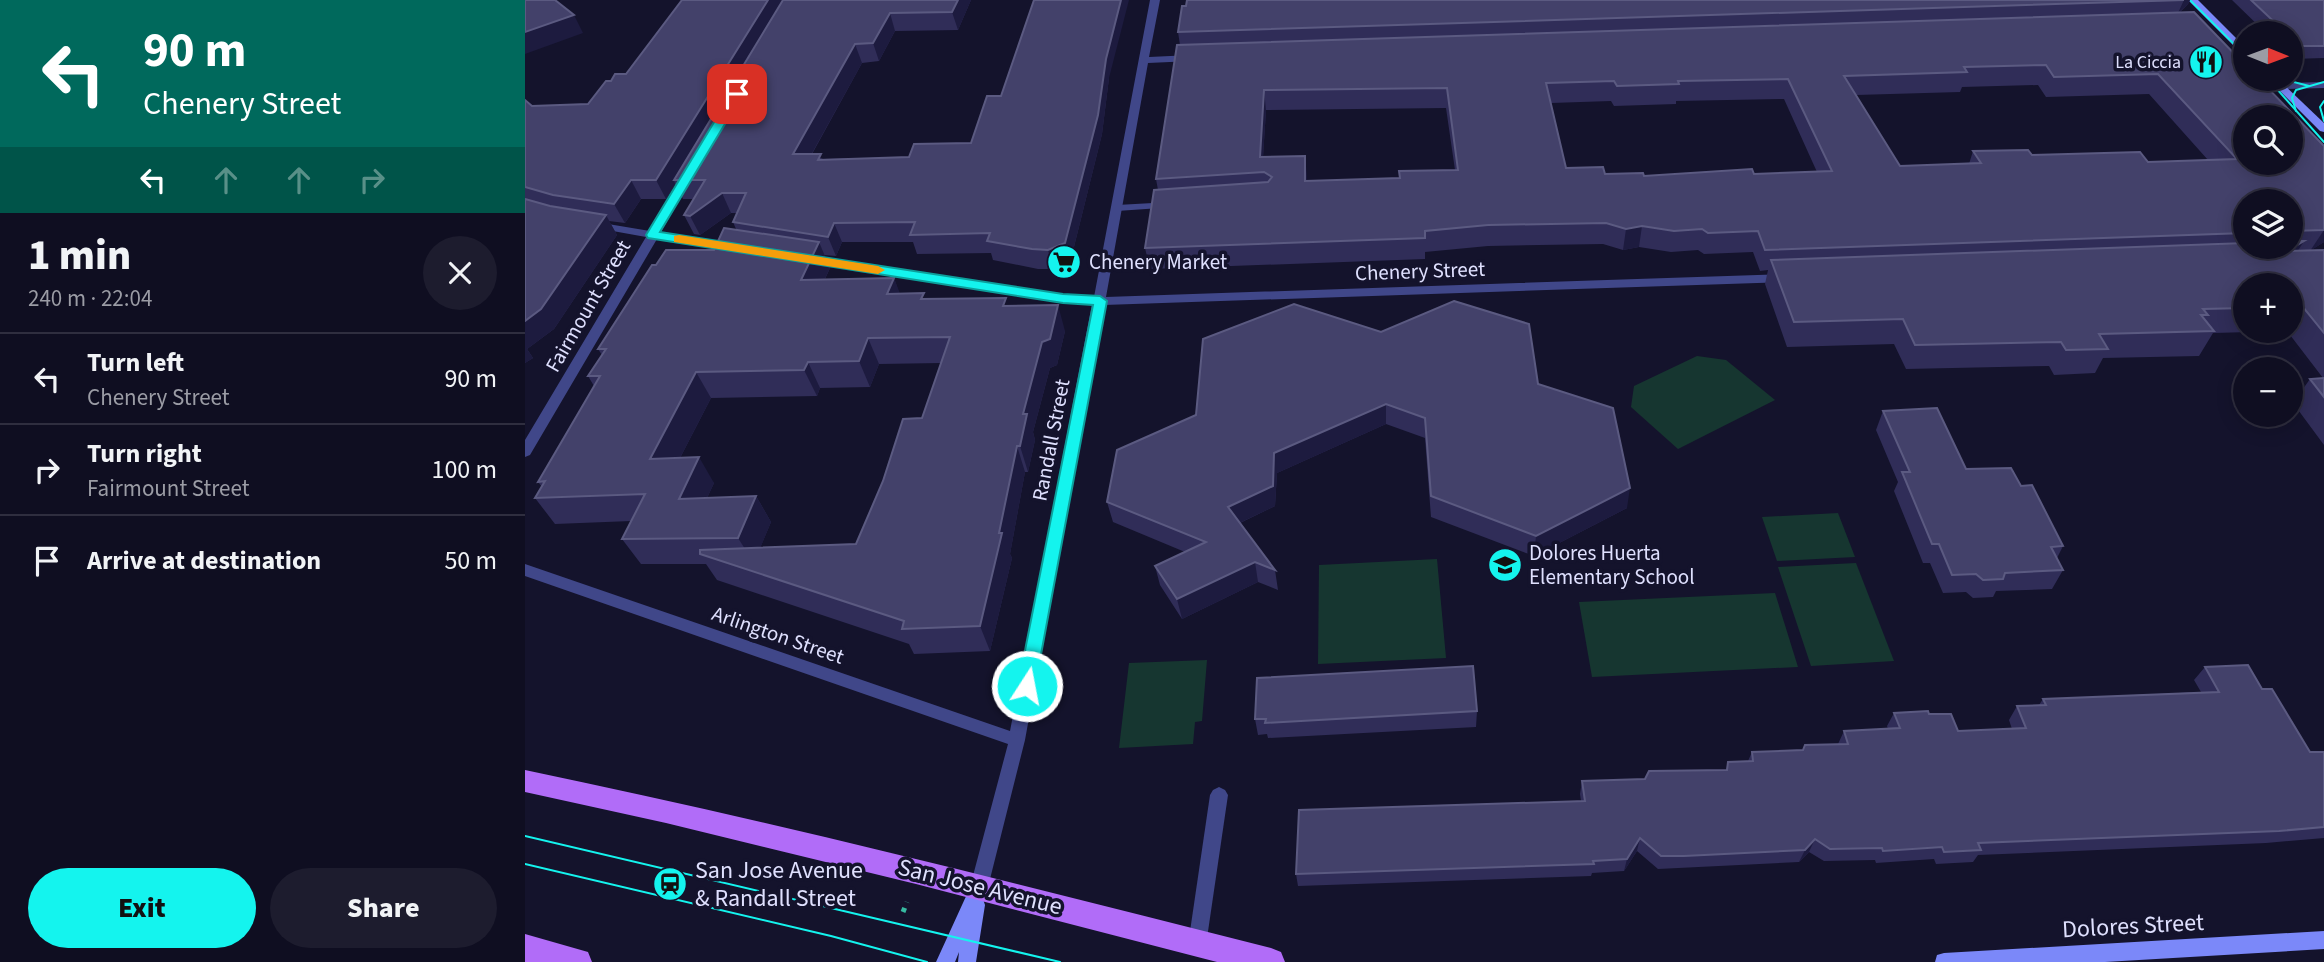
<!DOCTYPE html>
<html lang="en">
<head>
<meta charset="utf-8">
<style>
  :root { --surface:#0f0e21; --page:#1d1c2e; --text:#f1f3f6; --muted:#9b9ca5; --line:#2f2e3f; --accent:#14f4ee }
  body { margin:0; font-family:"Source Sans 3",sans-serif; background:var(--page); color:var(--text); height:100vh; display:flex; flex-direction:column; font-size:26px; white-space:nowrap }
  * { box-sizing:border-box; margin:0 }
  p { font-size:23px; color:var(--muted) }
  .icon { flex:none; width:38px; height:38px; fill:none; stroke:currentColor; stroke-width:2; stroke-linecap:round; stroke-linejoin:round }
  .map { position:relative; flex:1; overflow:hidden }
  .details { display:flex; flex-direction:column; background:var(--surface); width:525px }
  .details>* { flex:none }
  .banner { background:#00695c; color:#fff; overflow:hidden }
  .needle { width:46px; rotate:91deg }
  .buttons { position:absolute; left:1708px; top:21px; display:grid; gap:14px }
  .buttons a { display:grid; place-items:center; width:70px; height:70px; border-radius:50%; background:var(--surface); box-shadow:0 4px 18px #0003,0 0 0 2px var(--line); font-size:35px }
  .pin { position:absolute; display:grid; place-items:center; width:60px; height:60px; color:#fff; margin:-30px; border-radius:14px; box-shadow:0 4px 10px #0006 }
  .me { position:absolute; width:77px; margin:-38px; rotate:11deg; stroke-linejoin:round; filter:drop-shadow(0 0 5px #0008) }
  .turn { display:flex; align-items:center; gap:24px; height:147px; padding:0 28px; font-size:32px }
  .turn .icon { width:91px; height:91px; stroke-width:2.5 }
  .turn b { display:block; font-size:49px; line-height:60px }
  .lanes { display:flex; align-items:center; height:66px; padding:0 28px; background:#0003; justify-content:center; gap:35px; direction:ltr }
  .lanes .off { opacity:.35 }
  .round { display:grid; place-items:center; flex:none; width:74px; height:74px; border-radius:37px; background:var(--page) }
  .summary { display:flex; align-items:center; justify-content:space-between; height:119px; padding:0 28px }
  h1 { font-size:42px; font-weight:800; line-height:52px }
  .button { display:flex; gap:14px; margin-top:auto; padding:14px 28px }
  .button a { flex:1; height:80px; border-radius:42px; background:var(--accent); color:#111; font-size:28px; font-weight:800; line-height:80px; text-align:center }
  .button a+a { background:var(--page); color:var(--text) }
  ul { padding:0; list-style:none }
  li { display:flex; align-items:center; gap:21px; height:91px; padding:0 28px; border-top:2px solid var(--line) }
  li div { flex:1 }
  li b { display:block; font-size:26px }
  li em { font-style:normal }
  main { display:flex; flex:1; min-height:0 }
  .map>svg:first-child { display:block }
  .green { fill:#163630 }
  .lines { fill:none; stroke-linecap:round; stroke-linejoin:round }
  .path { stroke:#37baa1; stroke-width:5; stroke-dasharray:4.5 6; stroke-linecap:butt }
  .lane { fill:#404789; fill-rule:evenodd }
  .street { fill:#404789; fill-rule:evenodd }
  .secondary { fill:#7b88f9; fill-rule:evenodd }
  .primary { fill:#b16cf8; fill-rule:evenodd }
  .tram { stroke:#14f4ee; stroke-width:2 }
  .wall { fill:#302d58; fill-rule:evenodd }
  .shaded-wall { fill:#1d1b3f }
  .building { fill:#43416a; stroke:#5b5a81; stroke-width:2; fill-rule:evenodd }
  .route { fill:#14f4ee; stroke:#0d9f9b; stroke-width:2 }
  .slow { fill:#f59e0b }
  .labels { text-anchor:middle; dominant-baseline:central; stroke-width:7; stroke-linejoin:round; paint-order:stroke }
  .far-poi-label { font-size:18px; fill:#dfe0fe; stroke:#14132c; text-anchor:end }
  .poi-label { font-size:21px; fill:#dfe0fe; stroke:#14132c; text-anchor:start }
  .street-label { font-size:21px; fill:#dfe0fe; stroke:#14132c }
  .near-poi-label { font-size:24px; fill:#dfe0fe; stroke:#14132c; text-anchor:start }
  .near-street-label { font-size:24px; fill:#dfe0fe; stroke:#14132c }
</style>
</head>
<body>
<main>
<section class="details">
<div class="banner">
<div class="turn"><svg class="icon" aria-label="left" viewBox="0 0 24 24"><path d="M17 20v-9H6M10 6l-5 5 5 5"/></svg><div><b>90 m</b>Chenery Street</div></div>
<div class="lanes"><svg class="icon" aria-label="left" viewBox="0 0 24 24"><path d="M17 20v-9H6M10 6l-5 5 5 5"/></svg><svg class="icon off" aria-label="ahead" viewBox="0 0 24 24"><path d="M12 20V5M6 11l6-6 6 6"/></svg><svg class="icon off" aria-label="ahead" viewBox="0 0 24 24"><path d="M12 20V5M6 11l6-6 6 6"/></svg><svg class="icon off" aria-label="right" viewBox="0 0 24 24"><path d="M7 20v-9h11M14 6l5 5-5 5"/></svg></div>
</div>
<div class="summary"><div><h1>1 min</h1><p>240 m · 22:04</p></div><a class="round"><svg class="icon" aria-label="close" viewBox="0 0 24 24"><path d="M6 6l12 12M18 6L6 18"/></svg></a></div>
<ul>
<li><svg class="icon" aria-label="left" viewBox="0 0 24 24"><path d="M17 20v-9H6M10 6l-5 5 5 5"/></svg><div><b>Turn left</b><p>Chenery Street</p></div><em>90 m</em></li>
<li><svg class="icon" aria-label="right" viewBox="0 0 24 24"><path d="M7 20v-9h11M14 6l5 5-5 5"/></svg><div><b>Turn right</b><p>Fairmount Street</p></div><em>100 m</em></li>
<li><svg class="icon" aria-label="arrive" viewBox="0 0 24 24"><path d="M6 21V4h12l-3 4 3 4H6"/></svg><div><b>Arrive at destination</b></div><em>50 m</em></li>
</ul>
<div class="button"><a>Exit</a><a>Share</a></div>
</section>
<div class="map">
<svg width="1799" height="962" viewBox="0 0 1799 962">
  <rect width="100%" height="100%" fill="#14132c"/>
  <g class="green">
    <polygon points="1172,356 1201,360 1250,400 1153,449 1106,407 1109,386"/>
    <polygon points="1313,513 1330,557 1252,561 1237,517"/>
    <polygon points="912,559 921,658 793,664 794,565"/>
    <polygon points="1331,563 1369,661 1286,666 1253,567"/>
    <polygon points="1250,593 1273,667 1067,677 1054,602"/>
    <polygon points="682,660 677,721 670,722 668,744 594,748 604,663"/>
  </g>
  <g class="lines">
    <polyline class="path" points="378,912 382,902"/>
    <g class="lane">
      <polygon points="646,202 652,205 650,207 592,211 586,208 592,205"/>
      <polygon points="694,787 700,790 703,795 681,945 679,952 672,954 665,952 663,945 685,795 688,790"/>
    </g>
    <g class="street">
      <polygon points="625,0 635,0 624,57 667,55 672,58 667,61 623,63 581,297 1259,274 1265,278 1259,282 579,305 500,740 463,887 460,893 454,896 448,893 445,887 483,744 0,576 0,564 485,731 567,304 538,302 285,263 279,259 285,255 538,294 569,297"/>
      <polygon points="1799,82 1799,88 1756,89 1751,86 1756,83"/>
      <polygon points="163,173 168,176 136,232 210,244 216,248 210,252 132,239 5,455 0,457 0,440 121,237 71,228 65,225 71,222 125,231 158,176"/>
    </g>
    <g class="secondary">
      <polygon points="1663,0 1673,0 1720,47 1720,55 1717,54"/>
      <polygon points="1743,79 1753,79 1799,123 1799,132 1795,131"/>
      <polygon points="454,878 460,881 463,887 458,899 460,905 451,962 433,962 434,952 430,962 411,962 448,881"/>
      <polygon points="1799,931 1799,949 1580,962 1410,962 1412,955 1419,953"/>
    </g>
    <g class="primary">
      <path d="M 0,770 C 250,822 498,885 746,948 L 756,952 L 760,962 L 692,962 L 391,884 L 141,823 L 0,792 Z"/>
      <polygon points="0,934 63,952 67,962 0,962"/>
    </g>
    <g class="tram">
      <polyline points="1665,0 1720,55"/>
      <polyline points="1743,79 1799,142"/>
      <polyline points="1757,79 1784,86"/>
      <polyline points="1799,101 1795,107 1799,121"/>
      <polyline points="1771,111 1767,98 1771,90 1799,82"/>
      <polyline points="0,836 535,962"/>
      <polyline points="0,864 306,936 402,962"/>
    </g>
  </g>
  <g class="wall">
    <path d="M 157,0 L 446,0 L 433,30 L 370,31 L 354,61 L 337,63 L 287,154 L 298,159 L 384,157 L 446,143 L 476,96 L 584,78 L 577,134 L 545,263 L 528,269 L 513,269 L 468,260 L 466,253 L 392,254 L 388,242 L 317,242 L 311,256 L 299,255 L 305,268 L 300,279 L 369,278 L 374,293 L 401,299 L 483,306 L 540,331 L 532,365 L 525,368 L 508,432 L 510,440 L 503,472 L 500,472 L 485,554 L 487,558 L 465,651 L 389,654 L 384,644 L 192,580 L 181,564 L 116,564 L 97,539 L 106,521 L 30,524 L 10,498 L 17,487 L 13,482 L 69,386 L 63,376 L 77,355 L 73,349 L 131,265 L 189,250 L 211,229 L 208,222 L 212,213 L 206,213 L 175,235 L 169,234 L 159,215 L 169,199 L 158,199 L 150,184 L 141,199 L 116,199 L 100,223 L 84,221 L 92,235 L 29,329 L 2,349 L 8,358 L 0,363 L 0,100 L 7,106 L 63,104 L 86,81 L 101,74 ZM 416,363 L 397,418 L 331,544 L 235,548 L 246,522 L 231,496 L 182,498 L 189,483 L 155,458 L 186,398 L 292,396 L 295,388 L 345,387 L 354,364 Z"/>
    <path d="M 1665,0 L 1663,4 L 1654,13 L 1799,146 L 1799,242 L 1786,250 L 1799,250 L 1799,445 L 1768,403 L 1785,379 L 1798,378 L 1762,331 L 1688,333 L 1674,356 L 1578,358 L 1570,373 L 1529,375 L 1524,366 L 1381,369 L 1369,344 L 1262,347 L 1240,284 L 1243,270 L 1235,271 L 1228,252 L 1179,254 L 1173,250 L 1146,252 L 1114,247 L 1098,250 L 1078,244 L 963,246 L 900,252 L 900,259 L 625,269 L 620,248 L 633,190 L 631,179 L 655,45 L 653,32 ZM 1513,85 L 1521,97 L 1624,94 L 1683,160 L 1623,162 L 1448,151 L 1444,164 L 1375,166 L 1331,95 L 1435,92 L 1437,87 ZM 1259,99 L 1292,172 L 1119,176 L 1080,174 L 1041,168 L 1026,103 L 1086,101 L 1089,106 L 1151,104 L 1151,101 ZM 921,108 L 930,170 L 874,178 L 781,181 L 738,157 L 741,110 ZM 1720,201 L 1766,201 L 1766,247 L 1720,247 ZM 1720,285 L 1766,285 L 1766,331 L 1720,331 Z"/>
    <polygon points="1707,0 1799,0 1799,58 1767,59 1766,58 1766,33 1741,33"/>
    <polygon points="1013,384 1102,508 1009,556 906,517 900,438 861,424 752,473 750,506 715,523 750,570 753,590 733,582 657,619 635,585 630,566 660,552 588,522 582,502 671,415"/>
    <polygon points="1358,411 1441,469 1496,486 1538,546 1532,558 1538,570 1527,589 1471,591 1468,597 1448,598 1441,592 1418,593 1405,563 1398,563 1369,491 1373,482 1351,430"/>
    <polygon points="1680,667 1737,689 1785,752 1799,752 1799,838 1741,843 1453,855 1448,862 1411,864 1409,859 1351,863 1350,860 1299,861 1284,852 1274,862 1133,869 1112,851 1099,871 1067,873 1066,876 773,886 771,874 1056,801 1055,794 1057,781 1120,779 1201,770 1203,762 1223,761 1227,752 1278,750 1313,744 1319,731 1363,729 1362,726 1369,713 1404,714 1433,731 1487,729 1484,720 1492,706 1514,705 1518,699 1676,692 1669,680"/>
    <polygon points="952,711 951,727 743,738 742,734 733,735 730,719"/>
  </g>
  <g class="shaded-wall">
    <polygon points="243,0 261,0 149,180 150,184 141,199 131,180"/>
    <polygon points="433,0 446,0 433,30 427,12"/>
    <polygon points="596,0 604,0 584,78 577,134 545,263 528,269 523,250 581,59"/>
    <polygon points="1656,0 1665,0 1663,4 1653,13 1659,0"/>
    <polygon points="365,13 370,31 354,61 348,43"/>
    <polygon points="49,15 58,33 0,54 0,32"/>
    <polygon points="330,44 337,63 276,173 268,154"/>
    <polygon points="739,90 741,110 737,172 735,157"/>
    <polygon points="780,156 782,176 781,202 780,181"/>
    <polygon points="106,180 116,199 100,223 89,204"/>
    <polygon points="197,193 206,213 175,235 165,216"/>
    <polygon points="81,215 92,235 29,329 2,349 8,358 0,363 0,321"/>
    <polygon points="309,223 317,242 311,256 303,237"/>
    <polygon points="1117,226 1114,247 1098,250 1101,229"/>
    <polygon points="1799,230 1799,242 1785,251"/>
    <polygon points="1779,241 1764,265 1762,251"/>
    <polygon points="294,242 305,268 287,306 276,280"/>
    <polygon points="369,278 379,304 362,294"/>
    <polygon points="533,305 540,331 532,365 525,368 508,432 510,440 503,472 495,446 498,414 517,342"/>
    <polygon points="343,338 354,364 345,387 334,361"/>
    <polygon points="283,362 295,388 292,396 279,370"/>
    <polygon points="171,372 186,398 141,485 125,459"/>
    <polygon points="861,404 861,424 752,473 750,506 706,527 703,507 749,453"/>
    <polygon points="492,446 500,472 485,554 487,558 465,651 455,626"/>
    <polygon points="174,457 189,483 170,524 154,499"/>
    <polygon points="1105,488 1102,508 1009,556 1011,536"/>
    <polygon points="231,496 246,522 229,563 213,538"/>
    <polygon points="730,562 733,582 657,619 652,599"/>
    <polygon points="1115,838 1112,851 1099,871 1102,859"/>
    <polygon points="1290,839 1284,852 1274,862 1280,850"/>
  </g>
  <g class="building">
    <polygon points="0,0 30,0 49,15 0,32"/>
    <polygon points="157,0 243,0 131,180 106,180 89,204 28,195 0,187 0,100 7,106 63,104 81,81 86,81 90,74 101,74"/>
    <polygon points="258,0 433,0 427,12 365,13 348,43 330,44 268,154 296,154 293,160 384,157 389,144 446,143 462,96 476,96 509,0 596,0 581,59 573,115 540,243 523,250 507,249 462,241 465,233 385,235 390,222 309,223 303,237 208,222 221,193 197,193 165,216 159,215 180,180 149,180"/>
    <polygon points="662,0 1659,0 653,32 657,6 661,6"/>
    <polygon points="1726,0 1799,0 1799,46 1774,46 1766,38 1766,33 1761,33"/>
    <path d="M 1669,12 L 1720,65 L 1720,79 L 1734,79 L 1799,146 L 1799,230 L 1766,231 L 1766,201 L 1720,201 L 1720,233 L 1240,250 L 1233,231 L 1183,233 L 1177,229 L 1149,231 L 1117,226 L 1101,229 L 1081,223 L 963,225 L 900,231 L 900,238 L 620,248 L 629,190 L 743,182 L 747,177 L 739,172 L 631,179 L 652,45 ZM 1521,65 L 1529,77 L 1633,74 L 1712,159 L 1623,162 L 1615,152 L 1507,155 L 1503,150 L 1448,151 L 1456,163 L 1375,166 L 1319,76 L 1442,72 L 1439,67 ZM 1263,79 L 1307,171 L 1229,174 L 1227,169 L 1119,176 L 1118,173 L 1080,174 L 1078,167 L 1041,168 L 1021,83 L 1089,81 L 1092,86 L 1154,84 L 1153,81 ZM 922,88 L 933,170 L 874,171 L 875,178 L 780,181 L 780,156 L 735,157 L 739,90 ZM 1720,117 L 1766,117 L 1766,163 L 1720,163 Z"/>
    <polygon points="0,199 25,206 81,215 16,309 0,321"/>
    <polygon points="199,228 294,242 276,280 369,278 362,294 399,293 396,299 481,298 478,306 533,305 525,339 517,342 498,414 502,414 495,446 492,446 474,533 477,533 455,626 377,629 379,621 175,554 175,550 331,544 358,481 378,419 397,418 425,337 343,338 334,361 283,362 279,370 171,372 125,459 174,457 154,499 231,496 213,538 97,539 120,494 10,498 20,481 13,482 75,376 63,376 81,349 73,349 127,265 131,265 141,250 189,250"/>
    <polygon points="1766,241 1779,241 1762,251 1799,250 1799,333 1778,307 1766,307 1766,285 1720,285 1720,308 1678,309 1683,315 1676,315 1689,331 1574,334 1583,349 1541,350 1536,342 1390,345 1378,319 1269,322 1246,260 1720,243 1720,247 1766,247"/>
    <polygon points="929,301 1004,324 1013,384 1088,408 1105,488 1011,536 906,496 900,418 861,404 749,453 748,486 703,507 750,570 730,562 652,599 630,566 681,542 582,502 592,450 671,415 678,339 769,304 856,332"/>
    <polygon points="1799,378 1799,397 1785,379"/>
    <polygon points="1412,408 1441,469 1486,468 1496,486 1507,485 1538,546 1526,547 1538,570 1480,573 1478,579 1458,580 1451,574 1427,575 1414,544 1407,544 1377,472 1385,472 1358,411"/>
    <polygon points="1723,665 1737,689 1747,689 1785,752 1799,752 1799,827 1754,831 1453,843 1456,850 1419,852 1417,847 1358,851 1357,848 1305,849 1290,839 1280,850 1159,856 1136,856 1115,838 1102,859 1068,861 1069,864 771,874 774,810 1060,801 1057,781 1120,779 1124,771 1202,770 1203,762 1228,761 1227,752 1278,750 1280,745 1323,744 1319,731 1375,728 1369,713 1403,711 1404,714 1426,714 1433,731 1501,728 1492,706 1521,705 1518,699 1694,692 1680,667"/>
    <polygon points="948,666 952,711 740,723 741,719 730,719 732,678"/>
  </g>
  <polygon class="route" points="212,90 218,94 135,232 538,294 575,296 582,301 509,692 502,694 496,692 493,686 568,305 538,303 123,238 121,235 206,94"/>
  <polygon class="slow" points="154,235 353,266 360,270 353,274 149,242 149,236"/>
  <defs>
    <g id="restaurant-disc" transform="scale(1.75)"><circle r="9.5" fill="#14f4ee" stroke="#14132c"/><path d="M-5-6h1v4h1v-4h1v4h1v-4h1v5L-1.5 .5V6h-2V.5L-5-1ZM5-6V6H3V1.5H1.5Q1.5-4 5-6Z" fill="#111"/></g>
    <g id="supermarket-disc" transform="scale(1.75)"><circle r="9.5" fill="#14f4ee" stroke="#14132c"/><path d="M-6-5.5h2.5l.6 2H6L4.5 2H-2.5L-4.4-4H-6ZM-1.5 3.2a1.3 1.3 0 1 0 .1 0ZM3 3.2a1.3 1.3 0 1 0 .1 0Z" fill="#111"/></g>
    <g id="school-disc" transform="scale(1.75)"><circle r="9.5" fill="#14f4ee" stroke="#14132c"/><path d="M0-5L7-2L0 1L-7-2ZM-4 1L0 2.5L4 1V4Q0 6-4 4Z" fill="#111"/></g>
    <g id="station-disc" transform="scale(1.75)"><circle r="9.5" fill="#14f4ee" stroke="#14132c"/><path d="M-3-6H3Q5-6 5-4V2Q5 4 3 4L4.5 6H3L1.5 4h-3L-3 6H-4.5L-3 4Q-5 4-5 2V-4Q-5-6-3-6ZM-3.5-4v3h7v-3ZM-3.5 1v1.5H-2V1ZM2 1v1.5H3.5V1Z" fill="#111"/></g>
  </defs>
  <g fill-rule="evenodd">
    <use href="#restaurant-disc" x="1681" y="62"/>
    <use href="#supermarket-disc" x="539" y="262"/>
    <use href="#school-disc" x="980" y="565"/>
    <use href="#station-disc" x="145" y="884"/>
  </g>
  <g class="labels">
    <g class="far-poi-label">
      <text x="1656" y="62">La Ciccia</text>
    </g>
    <g class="poi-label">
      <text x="564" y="262">Chenery Market</text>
      <text x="1004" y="553">Dolores Huerta<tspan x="1004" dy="24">Elementary School</tspan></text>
    </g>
    <g class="street-label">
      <text transform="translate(895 271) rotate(-2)">Chenery Street</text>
      <text transform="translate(63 306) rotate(-60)">Fairmount Street</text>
      <text transform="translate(526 440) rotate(-79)">Randall Street</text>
      <text transform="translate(253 635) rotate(19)">Arlington Street</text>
    </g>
    <g class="near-poi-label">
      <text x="170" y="870">San Jose Avenue<tspan x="170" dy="28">&amp; Randall Street</tspan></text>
    </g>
    <g class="near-street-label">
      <text transform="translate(455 887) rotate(14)">San Jose Avenue</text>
      <text transform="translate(1608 926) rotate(-3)">Dolores Street</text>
    </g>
  </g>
</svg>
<div class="buttons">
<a><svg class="needle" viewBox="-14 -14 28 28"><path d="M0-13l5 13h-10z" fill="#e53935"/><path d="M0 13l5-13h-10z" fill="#9b9ca5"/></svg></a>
<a><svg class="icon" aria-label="search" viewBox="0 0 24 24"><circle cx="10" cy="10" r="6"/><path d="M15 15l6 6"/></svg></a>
<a><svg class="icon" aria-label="layers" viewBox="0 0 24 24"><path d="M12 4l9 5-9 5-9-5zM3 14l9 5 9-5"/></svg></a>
<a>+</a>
<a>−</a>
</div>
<div class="pin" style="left:212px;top:94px;background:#d93025"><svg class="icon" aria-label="arrive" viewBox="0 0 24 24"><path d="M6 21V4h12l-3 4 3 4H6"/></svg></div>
<svg class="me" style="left:502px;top:686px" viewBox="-20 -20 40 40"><circle r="17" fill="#14f4ee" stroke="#fff" stroke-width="3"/><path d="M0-11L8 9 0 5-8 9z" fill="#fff"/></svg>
</div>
</main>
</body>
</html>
